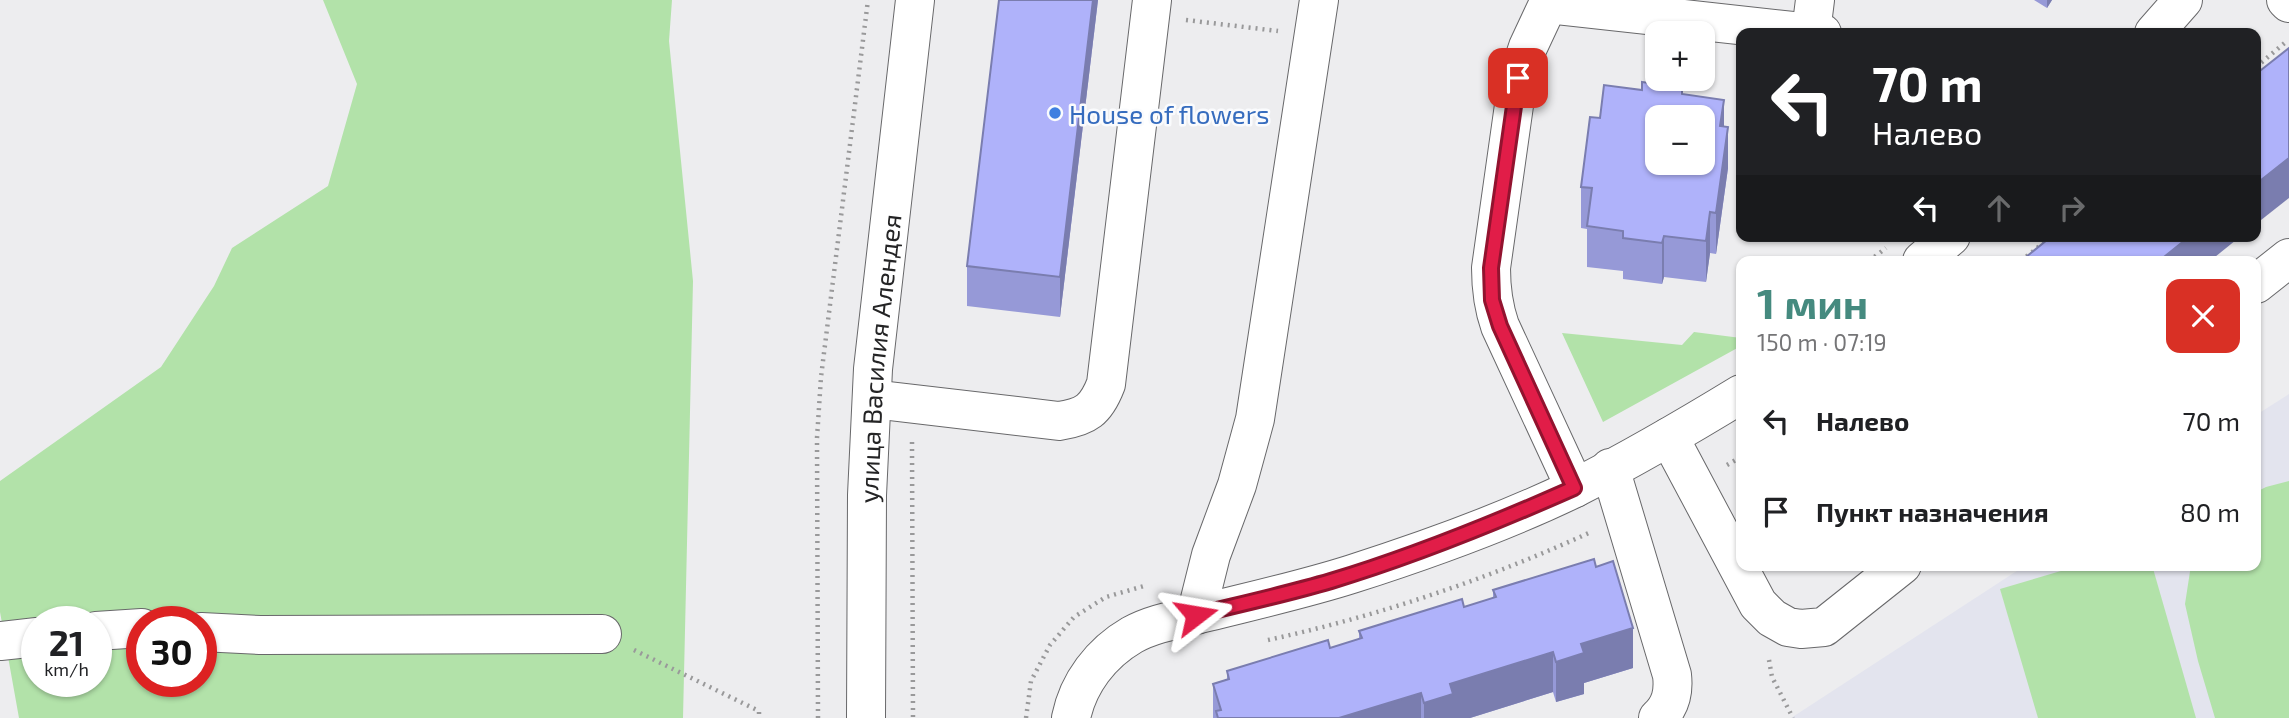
<!DOCTYPE html>
<html lang="ru">
<head>
<meta charset="utf-8">
<style>
  :root { --surface:#fff; --page:#f2f2f2; --text:#202124; --muted:#757577; --accent:#458a7f }
  body { margin:0; font-family:"Exo 2",sans-serif; background:var(--page); color:var(--text); height:100vh; display:flex; flex-direction:column; font-size:26px; white-space:nowrap }
  * { box-sizing:border-box; margin:0 }
  p { font-size:23px; color:var(--muted) }
  .icon { flex:none; width:38px; height:38px; fill:none; stroke:currentColor; stroke-width:2; stroke-linecap:round; stroke-linejoin:round }
  .map { position:relative; flex:1; overflow:hidden }
  .panel { position:absolute; left:1736px; top:256px; width:525px; height:315px; display:flex; flex-direction:column; background:var(--surface); border-radius:14px; box-shadow:0 2px 5px #0004 }
  .panel>* { flex:none }
  .banner { position:absolute; left:1736px; top:28px; width:525px; height:214px; border-radius:14px; box-shadow:0 2px 5px #0004; background:#202124; color:#fff; overflow:hidden }
  .controls { position:absolute; left:1645px; top:21px; display:grid; gap:14px }
  .controls a { display:grid; place-items:center; width:70px; height:70px; border-radius:14px; background:var(--surface); box-shadow:0 2px 5px #0004; font-size:35px }
  .speed { position:absolute; left:21px; top:606px; display:flex; gap:14px; font-size:35px; font-weight:700; text-align:center }
  .speed>* { display:grid; place-content:center; width:91px; height:91px; border-radius:50%; background:var(--surface); box-shadow:0 2px 5px #0004; line-height:1 }
  .speed small { font-size:18px; font-weight:400 }
  .speed .limit { border:10px solid #d22; background:#fff; color:#111 }
  .pin { position:absolute; display:grid; place-items:center; width:60px; height:60px; color:#fff; margin:-30px; border-radius:14px; box-shadow:0 4px 10px #0006 }
  .me { position:absolute; width:77px; margin:-38px; rotate:76deg; stroke-linejoin:round; filter:drop-shadow(0 0 5px #0008) }
  .turn { display:flex; align-items:center; gap:24px; height:147px; padding:0 21px; font-size:32px }
  .turn .icon { width:91px; height:91px; stroke-width:2.5 }
  .turn b { display:block; font-size:49px; line-height:60px }
  .lanes { display:flex; align-items:center; height:66px; padding:0 21px; background:#0003; justify-content:center; gap:35px; direction:ltr }
  .lanes .off { opacity:.35 }
  .round { display:grid; place-items:center; flex:none; width:74px; height:74px; border-radius:14px; background:var(--page) }
  .overview { display:flex; align-items:center; justify-content:space-between; height:119px; padding:0 21px }
  h1 { font-size:42px; font-weight:700; line-height:52px; color:var(--accent) }
  ul { padding:0; list-style:none }
  li { display:flex; align-items:center; gap:21px; height:91px; padding:0 21px }
  li div { flex:1 }
  li b { display:block; font-size:26px }
  li em { font-style:normal }
  .map>svg:first-child { display:block }
  .built { fill:#e3e4ee }
  .green { fill:#b2e2a9; fill-rule:evenodd }
  .lines { fill:none; stroke-linecap:round; stroke-linejoin:round }
  .minor-casing { stroke:#68686a; stroke-width:40 }
  .path { stroke:#99999a; stroke-width:4.5; stroke-dasharray:2 5; stroke-linecap:butt }
  .minor { stroke:#fff; stroke-width:38 }
  .wall { fill:#9699d7 }
  .shaded-wall { fill:#7a7daf }
  .building { fill:#afb2fa; stroke:#7a7daf; stroke-width:2; fill-rule:evenodd }
  .route-casing { stroke:#92132f; stroke-width:18 }
  .route { stroke:#e11d48; stroke-width:12 }
  .shop-dot { fill:#3f7fe0; stroke:#fafbfd; stroke-width:2.5 }
  .labels { text-anchor:middle; dominant-baseline:central; stroke-width:5; stroke-linejoin:round; paint-order:stroke }
  .shop-label { font-size:26px; fill:#366cbe; stroke:#fafbfd; text-anchor:start }
  .street-label { font-size:26px; fill:#242425; stroke:#fafbfd }
</style>
</head>
<body>
<div class="map">
<svg width="2289" height="718" viewBox="0 0 2289 718">
  <rect width="100%" height="100%" fill="#ededef"/>
  <polygon class="built" points="2289,394 2289,718 1791,718 2026,565 2256,565 2256,415"/>
  <g class="green">
    <path d="M 323,0 L 672,0 L 669,41 L 693,281 L 683,718 L 19,718 L 0,612 L 0,481 L 161,367 L 214,286 L 232,248 L 328,186 L 357,84 ZM 37,621 L 96,621 L 96,681 L 37,681 ZM 142,621 L 201,621 L 201,681 L 142,681 Z"/>
    <polygon points="1694,332 1741,338 1741,346 1603,422 1562,333 1682,345"/>
    <polygon points="2289,481 2289,718 2215,718 2198,661 2185,604 2191,565 2256,565 2256,492 2266,487"/>
    <polygon points="2081,565 2152,565 2196,718 2038,718 2000,589"/>
  </g>
  <g class="lines">
    <g class="minor-casing">
      <g id="minor">
        <path d="M 1550,0 L 1528,47 L 1518,77 L 1491,268 C 1491,288 1493,306 1500,326 L 1575,488"/>
        <polyline points="1815,0 1811,32 1822,33"/>
        <polyline points="2286,0 2289,3"/>
        <polyline points="1548,4 1811,33"/>
        <polyline points="2154,33 2183,0"/>
        <polyline points="1922,261 1951,236"/>
        <polyline points="2256,284 2289,258"/>
        <path d="M 872,399 L 1059,421 C 1086,417 1096,410 1106,384 L 1152,0"/>
        <polyline points="1669,437 1758,604 1772,618 1788,627 1801,629 1824,627 1902,565"/>
        <path d="M 1610,468 L 1672,675 C 1674,692 1671,706 1658,718"/>
        <polyline points="1196,615 1211,555 1237,485 1255,419 1319,0"/>
        <polyline points="96,631 142,628"/>
        <polyline points="201,632 260,635 602,634"/>
        <polyline points="0,641 37,637"/>
        <path id="s1" d="M 866,718 L 867,495 L 873,369 L 915,0"/>
        <path d="M 1071,718 C 1078,683 1101,653 1132,635 C 1156,622 1182,619 1208,612 C 1256,600 1305,589 1352,574 C 1427,550 1503,523 1575,488 C 1632,459 1687,427 1741,394"/>
      </g>
    </g>
    <g class="path">
      <polyline points="1186,20 1278,31"/>
      <polyline points="2256,67 2287,41"/>
      <polyline points="1869,261 1886,248"/>
      <polyline points="2021,261 2052,236"/>
      <polyline points="912,442 913,718"/>
      <polyline points="1727,465 1741,457"/>
      <path d="M 1268,640 C 1378,616 1488,579 1591,532"/>
      <polyline points="634,650 759,711 759,718"/>
      <polyline points="1769,660 1772,677 1793,718"/>
      <polyline points="818,718 817,438 821,377 868,0"/>
      <polyline points="1026,718 1031,681 1050,645 1074,617 1106,597 1144,586"/>
    </g>
    <use href="#minor" class="minor"/>
  </g>
  <g class="wall">
    <polygon points="999,0 1098,0 1060,317 967,306 967,266"/>
    <polygon points="2034,0 2052,0 2047,8"/>
    <polygon points="1682,94 1724,126 1728,168 1716,254 1710,253 1706,282 1664,277 1662,284 1623,279 1623,271 1587,267 1587,229 1581,228 1581,187 1600,118"/>
    <polygon points="1493,590 1633,668 1584,683 1584,694 1556,702 1553,692 1470,718 1213,718 1213,684 1227,680 1227,671 1330,648 1359,639 1359,631 1464,607 1493,598"/>
  </g>
  <g class="shaded-wall">
    <polygon points="1093,0 1098,0 1060,317 1060,277"/>
    <polygon points="2047,0 2052,0 2047,8"/>
    <polygon points="1724,100 1724,141 1720,126"/>
    <polygon points="1728,127 1728,168 1716,254 1716,213"/>
    <polygon points="2289,158 2289,198 2256,224 2256,184"/>
    <polygon points="1710,212 1710,253 1706,282 1706,241"/>
    <polygon points="1664,236 1664,277 1662,284 1662,243"/>
    <polygon points="2190,236 2241,236 2210,261 2159,261"/>
    <polygon points="1633,628 1633,668 1584,683 1584,694 1556,702 1556,662 1581,644"/>
    <polygon points="1553,652 1553,692 1470,718 1424,718 1424,703 1450,684"/>
    <polygon points="1421,693 1421,718 1339,718"/>
  </g>
  <g class="building">
    <polygon points="999,0 1093,0 1060,277 967,266"/>
    <polygon points="2289,48 2289,158 2256,184 2256,74"/>
    <path d="M 1642,82 L 1682,87 L 1682,94 L 1724,100 L 1720,126 L 1728,127 L 1716,213 L 1710,212 L 1706,241 L 1664,236 L 1662,243 L 1623,238 L 1623,231 L 1587,226 L 1592,188 L 1581,187 L 1590,117 L 1600,118 L 1604,85 L 1642,90 ZM 1657,117 L 1703,117 L 1703,163 L 1657,163 Z"/>
    <polygon points="2052,236 2190,236 2159,261 2021,261"/>
    <polygon points="1594,559 1596,567 1613,561 1633,628 1581,644 1584,653 1556,662 1553,652 1450,684 1453,694 1424,703 1421,693 1339,718 1218,718 1216,711 1221,710 1213,684 1229,679 1227,671 1328,640 1330,648 1362,638 1359,631 1462,599 1464,607 1496,597 1493,590"/>
  </g>
  <g class="lines">
    <g class="route-casing">
      <path id="route" d="M 1196,615 C 1241,604 1287,594 1331,581 C 1414,556 1495,523 1574,488 L 1500,326 L 1492,300 L 1491,268 L 1518,78"/>
    </g>
    <use href="#route" class="route"/>
  </g>
  <circle class="shop-dot" cx="1055" cy="113" r="7"/>
  <g class="labels">
    <g class="shop-label">
      <text x="1069" y="113">House of flowers</text>
    </g>
    <g class="street-label">
      <text stroke="none"><textPath href="#s1" startOffset="360">улица Василия Алендея</textPath></text>
    </g>
  </g>
</svg>
<div class="controls">
<a>+</a>
<a>−</a>
</div>
<div class="speed"><div>21<small>km/h</small></div><div class="limit">30</div></div>
<div class="pin" style="left:1518px;top:78px;background:#d93025"><svg class="icon" aria-label="arrive" viewBox="0 0 24 24"><path d="M6 21V4h12l-3 4 3 4H6"/></svg></div>
<svg class="me" style="left:1196px;top:615px" viewBox="-20 -20 40 40"><path d="M0-17L14 15 0 8-14 15z" fill="#e11d48" stroke="#fff" stroke-width="4"/></svg>
<div class="banner">
<div class="turn"><svg class="icon" aria-label="left" viewBox="0 0 24 24"><path d="M17 20v-9H6M10 6l-5 5 5 5"/></svg><div><b>70 m</b>Налево</div></div>
<div class="lanes"><svg class="icon" aria-label="left" viewBox="0 0 24 24"><path d="M17 20v-9H6M10 6l-5 5 5 5"/></svg><svg class="icon off" aria-label="ahead" viewBox="0 0 24 24"><path d="M12 20V5M6 11l6-6 6 6"/></svg><svg class="icon off" aria-label="right" viewBox="0 0 24 24"><path d="M7 20v-9h11M14 6l5 5-5 5"/></svg></div>
</div>
<section class="panel">
<div class="overview"><div><h1>1 мин</h1><p>150 m · 07:19</p></div><a class="round" style="background:#d93025;color:#fff"><svg class="icon" aria-label="close" viewBox="0 0 24 24"><path d="M6 6l12 12M18 6L6 18"/></svg></a></div>
<ul>
<li><svg class="icon" aria-label="left" viewBox="0 0 24 24"><path d="M17 20v-9H6M10 6l-5 5 5 5"/></svg><div><b>Налево</b></div><em>70 m</em></li>
<li><svg class="icon" aria-label="arrive" viewBox="0 0 24 24"><path d="M6 21V4h12l-3 4 3 4H6"/></svg><div><b>Пункт назначения</b></div><em>80 m</em></li>
</ul>
</section>
</div>
</body>
</html>
